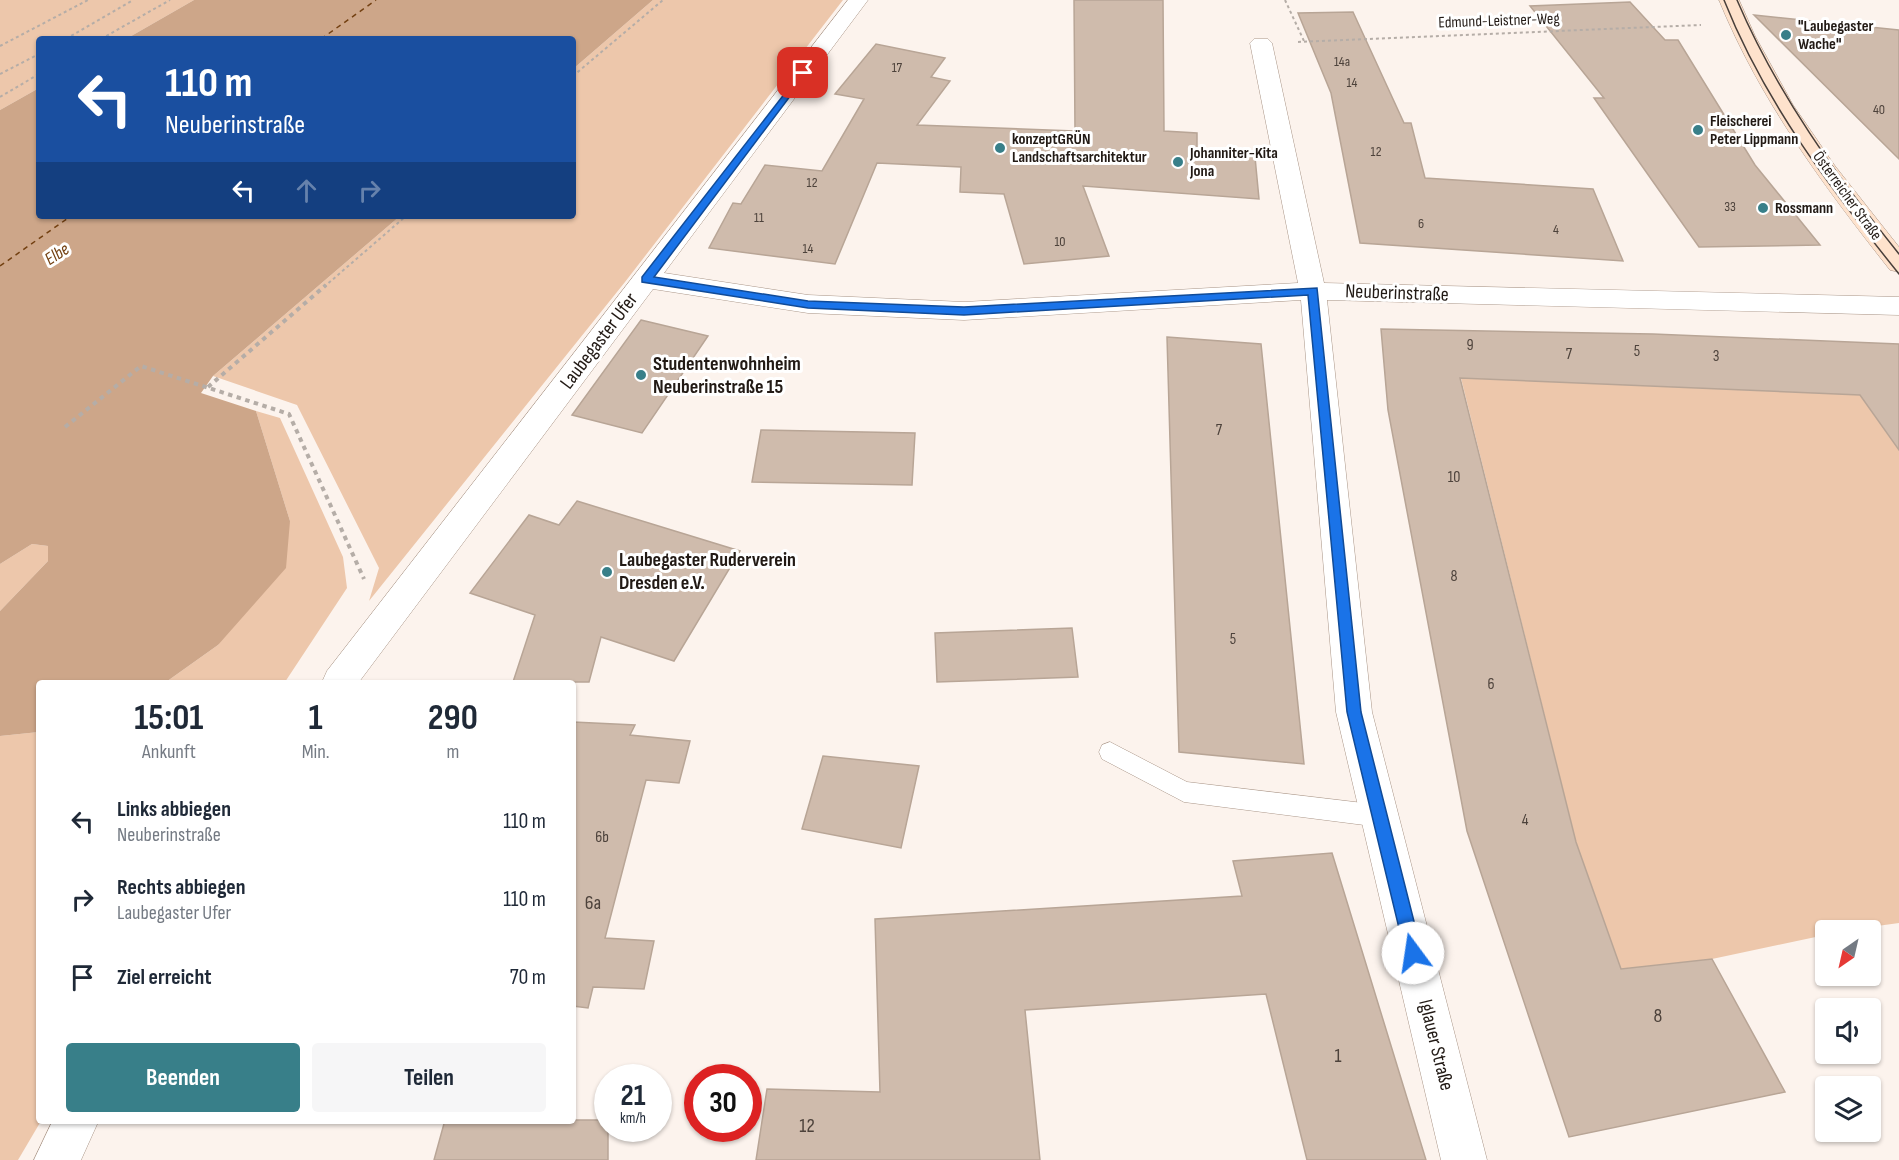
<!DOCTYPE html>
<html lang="de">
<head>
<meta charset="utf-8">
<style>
  :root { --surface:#fff; --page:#f6f6f7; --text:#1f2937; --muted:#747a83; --accent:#387f89 }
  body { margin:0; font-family:"Sofia Sans Condensed",sans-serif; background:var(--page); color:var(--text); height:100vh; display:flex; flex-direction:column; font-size:22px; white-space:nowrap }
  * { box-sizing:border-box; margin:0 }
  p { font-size:20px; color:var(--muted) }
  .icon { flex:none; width:33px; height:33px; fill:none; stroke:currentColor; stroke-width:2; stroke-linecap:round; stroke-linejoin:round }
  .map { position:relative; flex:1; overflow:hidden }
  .drawer { position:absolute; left:36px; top:680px; width:540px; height:444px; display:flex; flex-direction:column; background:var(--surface); border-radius:6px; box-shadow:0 2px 4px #0004 }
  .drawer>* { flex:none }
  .banner { position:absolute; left:36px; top:36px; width:540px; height:183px; border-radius:6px; box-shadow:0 2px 4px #0004; background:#1a4fa0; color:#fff; overflow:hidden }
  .needle { width:39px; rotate:214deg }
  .buttons { position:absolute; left:1815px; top:920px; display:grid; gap:12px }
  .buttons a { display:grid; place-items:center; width:66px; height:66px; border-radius:6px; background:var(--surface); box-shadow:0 2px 4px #0004; font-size:30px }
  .speed { position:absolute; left:594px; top:1064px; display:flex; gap:12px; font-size:30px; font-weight:700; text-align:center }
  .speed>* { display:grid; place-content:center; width:78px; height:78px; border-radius:50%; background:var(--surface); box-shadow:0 2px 4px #0004; line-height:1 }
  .speed small { font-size:15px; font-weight:400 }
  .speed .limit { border:9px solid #d22; background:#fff; color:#111 }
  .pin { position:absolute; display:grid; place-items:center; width:51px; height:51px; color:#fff; margin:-26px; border-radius:12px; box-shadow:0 3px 9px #0006 }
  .me { position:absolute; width:66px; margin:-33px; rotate:346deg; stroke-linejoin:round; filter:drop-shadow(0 0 4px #0008) }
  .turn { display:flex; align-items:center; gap:21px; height:126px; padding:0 30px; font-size:27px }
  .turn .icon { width:78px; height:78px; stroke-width:2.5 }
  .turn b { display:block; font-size:42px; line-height:51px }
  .lanes { display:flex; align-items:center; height:57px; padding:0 30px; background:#0003; justify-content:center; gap:30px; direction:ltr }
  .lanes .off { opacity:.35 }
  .eta { display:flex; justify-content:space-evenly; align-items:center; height:102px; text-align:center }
  .eta b { font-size:36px; font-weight:700; line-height:42px }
  .button { display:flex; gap:12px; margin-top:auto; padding:12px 30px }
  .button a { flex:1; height:69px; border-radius:6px; background:var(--accent); color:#fff; font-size:24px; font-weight:700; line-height:69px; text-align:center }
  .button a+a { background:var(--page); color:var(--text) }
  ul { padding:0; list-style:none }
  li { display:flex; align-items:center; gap:18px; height:78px; padding:0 30px }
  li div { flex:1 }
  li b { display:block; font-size:22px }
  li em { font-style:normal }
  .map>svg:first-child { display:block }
  .green { fill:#edc7ab }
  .water { fill:#cda689 }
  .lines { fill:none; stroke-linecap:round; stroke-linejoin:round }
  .ferry { stroke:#734011; stroke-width:1.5; stroke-dasharray:5 4.5; stroke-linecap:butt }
  .building { fill:#cfbbac; stroke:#b8a596; stroke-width:1.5 }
  .lane-casing { stroke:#a99587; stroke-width:1 }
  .street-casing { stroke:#a99587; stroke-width:1 }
  .secondary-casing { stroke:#a99587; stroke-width:1 }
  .path-far1 { stroke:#b5ada7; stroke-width:2; stroke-dasharray:3 3; stroke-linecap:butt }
  .path { stroke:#b5ada7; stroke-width:4; stroke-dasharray:4.5 4.5; stroke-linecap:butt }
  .lane { fill:#fff; fill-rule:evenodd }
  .street { fill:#fff; fill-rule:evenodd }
  .secondary { fill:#fee2cc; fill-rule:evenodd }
  .tram { stroke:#483f3a; stroke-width:1.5 }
  .route { fill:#1a73e8; stroke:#114b97; stroke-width:1.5 }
  .poi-dot { fill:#387f89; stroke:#fff; stroke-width:2 }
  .labels { text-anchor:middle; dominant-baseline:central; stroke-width:6; stroke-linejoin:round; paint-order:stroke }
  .far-number-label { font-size:14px; fill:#4d423b }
  .far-street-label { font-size:16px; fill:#221a15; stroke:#fff }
  .far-poi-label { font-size:16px; font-weight:bold; fill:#221a15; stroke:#fff; text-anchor:start }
  .number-label { font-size:16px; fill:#4d423b }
  .far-water-label { font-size:18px; font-style:italic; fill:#734011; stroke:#fff }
  .street-label { font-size:20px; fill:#221a15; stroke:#fff }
  .poi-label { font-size:20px; font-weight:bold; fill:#221a15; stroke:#fff; text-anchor:start }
  .near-number-label { font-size:20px; fill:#4d423b }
</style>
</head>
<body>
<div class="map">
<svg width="1899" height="1160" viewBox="0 0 1899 1160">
  <rect width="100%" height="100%" fill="#fcf3ed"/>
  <g class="green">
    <polygon points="0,0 194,0 126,39 39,39 39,88 0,110"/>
    <polygon points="653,0 843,0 625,282 369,601 379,568 297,405 213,376 400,216 573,216 573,69"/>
    <polygon points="1461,378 1860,395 1899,450 1899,923 1848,930 1826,930 1825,935 1712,959 1621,969 1576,842"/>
    <polygon points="256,411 280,418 343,557 347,588 285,682 166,682 218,645 290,521"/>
    <polygon points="32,544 48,546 48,561 0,611 0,564"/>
    <polygon points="39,732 41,1121 18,1160 0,1160 0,736"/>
  </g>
  <g class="water">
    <polygon points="194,0 653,0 573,69 573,39 126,39"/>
    <polygon points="39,88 39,216 400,216 213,376 201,393 256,411 290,521 286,568 218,645 166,682 39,682 39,732 0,736 0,611 48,561 48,546 32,544 0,564 0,110"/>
  </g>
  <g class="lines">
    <g class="ferry">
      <polyline points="321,39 376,0"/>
      <polyline points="0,266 71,216"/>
    </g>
  </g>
  <g class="building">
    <polygon points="1074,0 1163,0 1164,131 1197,133 1197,153 1255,157 1259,199 1083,186 1109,256 1024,264 1004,194 960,192 961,167 877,163 835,264 709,248 733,203 741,204 765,165 822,171 864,99 835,94 876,44 945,58 931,77 950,81 917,125 1075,131"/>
    <polygon points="1630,2 1665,40 1678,40 1755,165 1820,245 1699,247 1594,98 1604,98 1530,6"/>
    <polygon points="1353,12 1404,123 1411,123 1425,178 1593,189 1623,261 1360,243 1331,93 1298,13"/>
    <polygon points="1754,15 1899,30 1899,159"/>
    <polygon points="641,320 708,336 642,433 572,415"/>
    <polygon points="1381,329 1653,334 1899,344 1899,450 1860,395 1460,378 1576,842 1621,969 1712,959 1785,1092 1569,1137 1467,831 1388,410"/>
    <polygon points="1167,337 1261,344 1304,764 1179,752"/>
    <polygon points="761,430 915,433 912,485 752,482"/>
    <polygon points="577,501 740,551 674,661 601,637 589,682 513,682 535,615 470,593 529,515 559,525"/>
    <polygon points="1072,628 1078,677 937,682 935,633"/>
    <polygon points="573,722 635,725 630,735 690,741 679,783 646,780 605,938 654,941 644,989 593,987 588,1008 573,1006"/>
    <polygon points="823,756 919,766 901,848 802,829"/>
    <polygon points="1332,853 1426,1160 1307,1160 1266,994 1025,1010 1040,1160 756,1160 767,1089 880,1092 875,919 1242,896 1233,861"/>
    <polygon points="445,1120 608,1120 608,1160 434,1160"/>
  </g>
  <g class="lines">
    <g class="lane-casing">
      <polygon id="lane" points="1110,742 1187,782 1380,805 1388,808 1391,816 1388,824 1380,827 1184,802 1102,759 1099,752 1102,745"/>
    </g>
    <g class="street-casing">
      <g id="street">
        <polygon points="848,0 868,0 664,273 808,295 964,302 1298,283 1250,43 1254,39 1268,39 1272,43 1324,283 1899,297 1899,315 1327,300 1372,712 1487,1160 1441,1160 1336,712 1301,300 964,320 808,313 653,289 359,682 322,682 327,671"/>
        <polygon points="53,1120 99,1120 81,1160 34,1160"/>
      </g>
    </g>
    <g class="secondary-casing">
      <path id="secondary" d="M 1719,0 L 1739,0 L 1755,36 L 1793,105 L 1835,166 L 1899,247 L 1899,272 L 1890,270 C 1823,185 1760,100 1719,0 Z"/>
    </g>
    <g class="path-far1">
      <polyline points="1285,0 1304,41"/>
      <polyline points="66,39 133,0"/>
      <polyline points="101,39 170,0"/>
      <polyline points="1298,42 1701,25"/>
      <polyline points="0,46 88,0"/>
      <polyline points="0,74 39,54"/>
      <polyline points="573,76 663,0"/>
      <polyline points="0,97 39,74"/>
      <polyline points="324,287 406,216"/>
    </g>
    <g class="path">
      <polyline points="208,387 326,285"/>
      <polyline points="65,427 141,366 289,414 364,579"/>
    </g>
    <use href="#lane" class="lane"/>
    <use href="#street" class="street"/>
    <use href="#secondary" class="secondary"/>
    <g class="tram">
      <path d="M 1724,0 C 1765,103 1830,188 1899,274"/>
      <path d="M 1737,0 C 1777,94 1836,175 1899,254"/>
    </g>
  </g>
  <polygon class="route" points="803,70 806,71 806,75 654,277 808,301 964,307 1317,288 1361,712 1422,953 1419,959 1413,962 1407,959 1405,953 1347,712 1308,295 964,315 808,308 642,282 642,277"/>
  <g class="poi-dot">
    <circle cx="1786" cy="35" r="6"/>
    <circle cx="1698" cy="130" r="6"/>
    <circle cx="1000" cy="148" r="6"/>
    <circle cx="1178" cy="162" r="6"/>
    <circle cx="1763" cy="208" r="6"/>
    <circle cx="641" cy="375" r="6"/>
    <circle cx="607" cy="572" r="6"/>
  </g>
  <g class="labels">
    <g class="far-number-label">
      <text x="1342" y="61">14a</text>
      <text x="897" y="67">17</text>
      <text x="1352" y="82">14</text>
      <text x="1879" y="109">40</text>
      <text x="1376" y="151">12</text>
      <text x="812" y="182">12</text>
      <text x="1730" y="206">33</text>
      <text x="759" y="217">11</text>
      <text x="1421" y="223">6</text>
      <text x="1556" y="229">4</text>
      <text x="1060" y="241">10</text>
      <text x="808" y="248">14</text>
    </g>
    <g class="far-street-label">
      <text transform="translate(1499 21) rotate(-2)">Edmund-Leistner-Weg</text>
      <text transform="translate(1847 196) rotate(54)">Österreicher Straße</text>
    </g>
    <g class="far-poi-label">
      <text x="1798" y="26">"Laubegaster<tspan x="1798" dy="18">Wache"</tspan></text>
      <text x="1710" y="121">Fleischerei<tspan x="1710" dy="18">Peter Lippmann</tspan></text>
      <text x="1012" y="139">konzeptGRÜN<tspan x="1012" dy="18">Landschaftsarchitektur</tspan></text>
      <text x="1190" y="153">Johanniter-Kita<tspan x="1190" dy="18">Jona</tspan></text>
      <text x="1775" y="208">Rossmann</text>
    </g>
    <g class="number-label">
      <text x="1470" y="345">9</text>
      <text x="1637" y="351">5</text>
      <text x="1569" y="354">7</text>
      <text x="1716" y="356">3</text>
      <text x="1219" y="430">7</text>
      <text x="1454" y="477">10</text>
      <text x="1454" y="576">8</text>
      <text x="1233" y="639">5</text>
      <text x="1491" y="684">6</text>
      <text x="1525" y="820">4</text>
      <text x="602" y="837">6b</text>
    </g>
    <g class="far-water-label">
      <text transform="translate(57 254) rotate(-33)">Elbe</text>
    </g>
    <g class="street-label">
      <text transform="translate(1397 293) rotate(2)">Neuberinstraße</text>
      <text transform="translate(599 341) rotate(-53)">Laubegaster Ufer</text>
      <text transform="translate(1436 1045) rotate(76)">Iglauer Straße</text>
    </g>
    <g class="poi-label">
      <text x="653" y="364">Studentenwohnheim<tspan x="653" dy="23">Neuberinstraße 15</tspan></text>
      <text x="619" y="560">Laubegaster Ruderverein<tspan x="619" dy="23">Dresden e.V.</tspan></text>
    </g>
    <g class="near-number-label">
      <text x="593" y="903">6a</text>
      <text x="1658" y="1016">8</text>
      <text x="1338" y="1056">1</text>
      <text x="807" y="1126">12</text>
    </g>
  </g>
</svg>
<div class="buttons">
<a><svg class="needle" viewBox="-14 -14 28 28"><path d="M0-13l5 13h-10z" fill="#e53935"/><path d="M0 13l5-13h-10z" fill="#747a83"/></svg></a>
<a><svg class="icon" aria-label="sound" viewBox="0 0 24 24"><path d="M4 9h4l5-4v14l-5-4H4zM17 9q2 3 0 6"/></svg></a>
<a><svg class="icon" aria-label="layers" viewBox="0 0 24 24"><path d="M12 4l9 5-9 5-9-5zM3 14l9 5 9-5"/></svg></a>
</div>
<div class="speed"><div>21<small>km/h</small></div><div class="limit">30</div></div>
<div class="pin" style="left:803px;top:73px;background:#d93025"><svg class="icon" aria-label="arrive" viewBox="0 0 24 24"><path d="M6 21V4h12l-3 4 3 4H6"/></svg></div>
<svg class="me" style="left:1413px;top:953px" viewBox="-20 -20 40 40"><circle r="19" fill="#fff"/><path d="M0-13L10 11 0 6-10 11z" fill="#1a73e8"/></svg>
<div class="banner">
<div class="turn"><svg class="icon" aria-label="left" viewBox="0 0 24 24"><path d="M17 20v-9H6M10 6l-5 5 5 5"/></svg><div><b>110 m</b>Neuberinstraße</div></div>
<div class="lanes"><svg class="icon" aria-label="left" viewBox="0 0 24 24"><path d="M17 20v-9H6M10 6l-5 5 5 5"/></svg><svg class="icon off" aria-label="ahead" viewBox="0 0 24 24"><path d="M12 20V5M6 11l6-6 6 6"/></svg><svg class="icon off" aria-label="right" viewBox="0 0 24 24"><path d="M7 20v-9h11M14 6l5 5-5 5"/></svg></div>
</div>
<section class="drawer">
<div class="eta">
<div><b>15:01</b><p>Ankunft</p></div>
<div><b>1</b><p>Min.</p></div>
<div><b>290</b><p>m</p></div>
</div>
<ul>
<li><svg class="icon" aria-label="left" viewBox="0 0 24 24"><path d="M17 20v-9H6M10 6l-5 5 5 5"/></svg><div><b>Links abbiegen</b><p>Neuberinstraße</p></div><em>110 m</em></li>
<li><svg class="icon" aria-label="right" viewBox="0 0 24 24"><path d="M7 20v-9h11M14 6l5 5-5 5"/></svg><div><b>Rechts abbiegen</b><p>Laubegaster Ufer</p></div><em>110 m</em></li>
<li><svg class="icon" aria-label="arrive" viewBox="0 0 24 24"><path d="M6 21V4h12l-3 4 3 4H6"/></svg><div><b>Ziel erreicht</b></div><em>70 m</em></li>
</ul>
<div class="button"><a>Beenden</a><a>Teilen</a></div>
</section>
</div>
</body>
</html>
